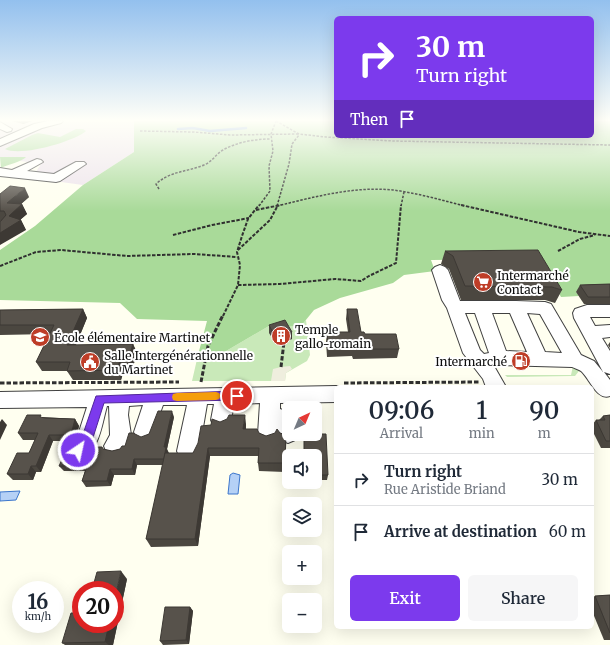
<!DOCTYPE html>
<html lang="en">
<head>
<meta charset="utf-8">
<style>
  :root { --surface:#fff; --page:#f6f6f7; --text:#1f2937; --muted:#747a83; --line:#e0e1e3; --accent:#7c3aed }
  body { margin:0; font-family:Merriweather,serif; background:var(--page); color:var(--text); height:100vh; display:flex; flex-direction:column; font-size:15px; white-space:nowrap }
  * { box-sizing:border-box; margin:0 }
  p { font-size:13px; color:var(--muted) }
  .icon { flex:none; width:22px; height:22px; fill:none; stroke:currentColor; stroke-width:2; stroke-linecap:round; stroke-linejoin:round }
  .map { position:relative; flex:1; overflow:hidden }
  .sheet { position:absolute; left:334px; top:385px; width:260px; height:244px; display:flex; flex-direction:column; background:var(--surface); border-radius:6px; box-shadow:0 4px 16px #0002 }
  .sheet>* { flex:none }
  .top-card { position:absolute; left:334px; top:16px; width:260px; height:122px; border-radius:6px; box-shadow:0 4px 16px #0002; background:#7c3aed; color:#fff; overflow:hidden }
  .needle { width:26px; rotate:44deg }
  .tools { position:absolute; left:282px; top:401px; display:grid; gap:8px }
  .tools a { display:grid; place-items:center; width:40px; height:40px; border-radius:6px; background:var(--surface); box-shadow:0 4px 16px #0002; font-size:20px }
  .speed { position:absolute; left:12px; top:581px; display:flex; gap:8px; font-size:20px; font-weight:700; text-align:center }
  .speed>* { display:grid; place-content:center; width:52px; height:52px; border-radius:50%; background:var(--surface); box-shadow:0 4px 16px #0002; line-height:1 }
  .speed small { font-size:10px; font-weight:400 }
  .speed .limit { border:6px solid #d22; background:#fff; color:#111 }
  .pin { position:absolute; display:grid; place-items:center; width:34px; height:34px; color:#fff; margin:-17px; border:2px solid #fff; border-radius:50%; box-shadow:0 1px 4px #0007 }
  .me { position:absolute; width:44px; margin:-22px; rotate:34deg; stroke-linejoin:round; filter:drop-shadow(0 0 3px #0008) }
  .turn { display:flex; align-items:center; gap:14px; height:84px; padding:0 16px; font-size:18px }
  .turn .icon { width:52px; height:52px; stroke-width:2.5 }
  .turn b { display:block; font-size:28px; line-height:34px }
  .then { display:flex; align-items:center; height:38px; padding:0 16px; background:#0003; gap:8px; font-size:15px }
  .eta { display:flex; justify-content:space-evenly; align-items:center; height:68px; text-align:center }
  .eta b { font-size:24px; font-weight:600; line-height:28px }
  .button { display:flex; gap:8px; margin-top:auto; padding:8px 16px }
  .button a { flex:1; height:46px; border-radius:6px; background:var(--accent); color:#fff; font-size:16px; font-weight:600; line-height:46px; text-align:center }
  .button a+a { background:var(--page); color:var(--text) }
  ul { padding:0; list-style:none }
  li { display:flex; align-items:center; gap:12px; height:52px; padding:0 16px; border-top:1px solid var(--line) }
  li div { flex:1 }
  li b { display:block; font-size:15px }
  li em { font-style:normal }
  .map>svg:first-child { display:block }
  .industrial { fill:#ede3ec }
  .green { fill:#c9e9b9 }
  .forest { fill:#a9da99 }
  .plaza { fill:#efeede }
  .water { fill:#b5d1f6; stroke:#3c76cc }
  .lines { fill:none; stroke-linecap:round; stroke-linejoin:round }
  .stream { stroke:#3c76cc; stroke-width:2.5 }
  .minor-casing { stroke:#414141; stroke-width:2 }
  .path-far2 { stroke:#303030; stroke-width:1.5; stroke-dasharray:2.5 1.5; stroke-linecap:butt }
  .path-far1 { stroke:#303030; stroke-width:2; stroke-dasharray:3.5 1.5; stroke-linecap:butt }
  .path { stroke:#303030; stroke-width:3; stroke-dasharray:4.5 2; stroke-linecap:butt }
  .minor { fill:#fff; fill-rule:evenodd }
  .wall { fill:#4b4740 }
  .shaded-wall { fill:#3d3934 }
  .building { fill:#57524b; stroke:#3d3934 }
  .route { fill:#7c3aed; stroke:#51269a }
  .slow { fill:#f59e0b }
  .labels { text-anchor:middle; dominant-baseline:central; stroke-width:4; stroke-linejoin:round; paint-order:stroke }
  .poi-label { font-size:12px; fill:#0e0e0e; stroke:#fff; text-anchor:start }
</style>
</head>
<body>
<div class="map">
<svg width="610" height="645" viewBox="0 0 610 645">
  <rect width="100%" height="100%" fill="#fffff0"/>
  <polygon class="industrial" points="0,121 134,121 134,152 83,185 32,178 41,164 0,158"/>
  <g class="green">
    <polygon points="306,320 310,355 307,361 286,373 285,381 192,381 198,355 221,354 269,326 301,326"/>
    <polygon points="573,366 583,366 575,376 507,377 505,375 571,375"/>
  </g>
  <g class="forest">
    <polygon points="134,121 336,121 336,136 592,136 592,121 610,121 610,292 576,292 579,296 561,297 540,259 431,260 435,271 404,275 393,283 340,298 314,310 301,326 269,326 221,354 198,355 207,321 137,319 120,303 0,300 0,250 35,226 83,185 134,152"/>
    <path d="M 76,129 L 83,129 L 86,131 C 73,142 20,157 5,149 L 32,135 L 38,133 L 60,137 Z"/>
    <path d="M 0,157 L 26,157 C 23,161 7,165 1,168 Z"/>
  </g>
  <polygon class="plaza" points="290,366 292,369 286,373 285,381 271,381 273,369 281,367"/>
  <g class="water">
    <polygon points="233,473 240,475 238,494 228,494 230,475"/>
    <polygon points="20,491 16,500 0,501 0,492"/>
  </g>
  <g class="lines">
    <polyline class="stream" points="178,129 193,128 210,131 246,128"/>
    <g class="minor-casing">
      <g id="minor">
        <polygon points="48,121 63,121 61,123 42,128 0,146 0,139 34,124"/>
        <polygon points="0,122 12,129 11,131 7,132 0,129"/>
        <polygon points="37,159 41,160 43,162 27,171 54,174 76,162 84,162 86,164 60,181 56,182 0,176 0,168 12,170"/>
        <path d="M 440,265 L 445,267 L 448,270 L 460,301 L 516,301 L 545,302 L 551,304 L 581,355 L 594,361 L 603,372 L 574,318 L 573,313 L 575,309 L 587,305 L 610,305 L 610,317 L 590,317 L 595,326 L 610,325 L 610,337 L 602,338 L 610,351 L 610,374 L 604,372 L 610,380 L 610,396 C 597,401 590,379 581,371 C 579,370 575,368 572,367 L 500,365 L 494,366 L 506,387 L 486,387 L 483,379 L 463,353 L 447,308 L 442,300 L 432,270 L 435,267 ZM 465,313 L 475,313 L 489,353 L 484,354 L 480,350 ZM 492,313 L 510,313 L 527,352 L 506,351 ZM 527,313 L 540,314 L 562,353 L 545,352 Z"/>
        <path d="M 336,386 L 339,387 L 336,387 L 336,402 L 280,403 L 280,409 L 289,412 L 289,434 L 298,434 L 295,440 L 288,443 L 281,440 L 278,435 L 275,440 L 268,443 L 261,440 L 258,434 L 260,403 L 234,404 L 231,420 L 228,426 L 221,429 L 214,426 L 211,420 L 214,404 L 207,404 L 199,451 L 196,458 L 188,461 L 180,458 L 177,451 L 187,405 L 163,405 L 151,438 L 144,441 L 137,438 L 134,432 L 143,405 L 129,406 L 128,415 L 131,435 L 123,453 L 115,455 L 107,453 L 104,446 L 110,435 L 109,406 L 107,406 C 101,427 100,451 78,460 L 70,457 L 67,450 L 70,443 L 77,438 L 87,407 L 0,408 L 0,392 Z"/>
      </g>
    </g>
    <g class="path-far2">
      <polyline points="276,121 299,134 326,137 393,141 610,145"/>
      <polyline points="140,131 194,132 230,135 298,134"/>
      <path d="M 159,189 L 156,184 C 170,171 187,172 204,165 C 212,162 216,154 223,150 C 237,142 255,139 271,139"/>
      <polyline points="259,206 270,191 269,166 273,151 271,134 276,121"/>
      <path d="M 277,206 C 314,197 354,186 393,190 C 417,193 441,200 465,206"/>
      <polyline points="277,206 289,164 292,144 299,135"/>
      <polyline points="401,206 404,192"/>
    </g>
    <g class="path-far1">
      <polyline points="461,205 579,232 610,236"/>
      <polyline points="256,210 281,205"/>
      <polyline points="173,235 212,225 249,218"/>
      <polyline points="238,250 270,220 278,205"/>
      <polyline points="558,251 580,239 595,235"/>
      <polyline points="0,266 36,252 61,250 127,256 194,254 237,257"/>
      <polyline points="238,285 280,284 335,279 361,281 369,276 396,263 401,205"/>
      <polyline points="223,316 238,285 240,265 237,252 242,236 248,219 259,205"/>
    </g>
    <g class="path">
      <polyline points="281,367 284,342"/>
      <polyline points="201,382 208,346 223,315"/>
      <polyline points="0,383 179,382"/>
      <polyline points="344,383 479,382"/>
    </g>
    <use href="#minor" class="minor"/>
  </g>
  <g class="wall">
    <polygon points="12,121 32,121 23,124"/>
    <polygon points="0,194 29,197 21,204 22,204 27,214 20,220 21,220 26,230 2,221 0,221"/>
    <polygon points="445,251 562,290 555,303 545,300 461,300 449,269 441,264"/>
    <polygon points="610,284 610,304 584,304 576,292 580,285"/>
    <polygon points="83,309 87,318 76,345 133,344 137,353 132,370 124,370 121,380 73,380 67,371 42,371 36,362 50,334 0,335 0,310"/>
    <polygon points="347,309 361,332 365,334 399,349 397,358 353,359 352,356 327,357 326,342 327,332 348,332 346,319"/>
    <polygon points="269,325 292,332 292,339 276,344 269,333"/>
    <polygon points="610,342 610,348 608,345"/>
    <polygon points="610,415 610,448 601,448 592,430 592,425 596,420 599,420 603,416"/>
    <polygon points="43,417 75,419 79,426 76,437 70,441 53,441 41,472 36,472 33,480 13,480 7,474 29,453 35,440 23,440 18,433"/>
    <polygon points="174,417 167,449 168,453 193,453 211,425 220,422 246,424 246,429 259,433 266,436 280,433 286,435 286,444 285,472 259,471 258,463 258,456 210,456 198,546 151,547 146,539 163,465 137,465 135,475 114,475 111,486 86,487 82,481 85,471 64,471 59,466 74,456 91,453 103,449 112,451 120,449 149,434"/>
    <polygon points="315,456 328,475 327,480 315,480"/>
    <polygon points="127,579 113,645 65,645 62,643"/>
    <polygon points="610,595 610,640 604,640 592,611 592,598 595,596"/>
    <polygon points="190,607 193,611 189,644 163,645 160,641"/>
  </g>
  <g class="shaded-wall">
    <polygon points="22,121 32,121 23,124"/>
    <polygon points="25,188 29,197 12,212 7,203"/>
    <polygon points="22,204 27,214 14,225 21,220 26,230 0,245 0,233 9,216"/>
    <polygon points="83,309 87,318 72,354 67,345"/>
    <polygon points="292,332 292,339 276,344 275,337"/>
    <polygon points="133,344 137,353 132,370 128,360"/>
    <polygon points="120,360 124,370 121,380 117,370"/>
    <polygon points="172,411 174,417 167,449 169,453 166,465 164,459 164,447"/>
    <polygon points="245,415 246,424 245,437 243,429"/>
    <polygon points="2,419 7,425 0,440 0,422"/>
    <polygon points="75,419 79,426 76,437 70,441 66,435"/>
    <polygon points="49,435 53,441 41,472 36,466"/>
    <polygon points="208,448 210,456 198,546 195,539"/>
    <polygon points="134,459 137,465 135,475 132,469"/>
    <polygon points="31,466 36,472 33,480 28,474"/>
    <polygon points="110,469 114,475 111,486 107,481"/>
    <polygon points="121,571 127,579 113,645 109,645 105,642 109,624 115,624 115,598"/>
    <polygon points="190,607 193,611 189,644 186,640"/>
  </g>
  <g class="building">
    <polygon points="10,186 25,188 7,203 22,204 9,216 21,220 0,233 0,222 6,215 4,211 0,211 0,194"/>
    <polygon points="538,250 562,290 552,287 465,286 453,256 445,251"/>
    <polygon points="610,284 610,297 588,297 580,285"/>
    <polygon points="83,309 67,345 133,344 128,360 120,360 117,370 67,371 70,362 36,362 54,325 0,325 0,310"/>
    <polygon points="347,309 357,309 361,332 364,332 365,334 396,334 399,349 354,349 354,346 328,347 327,332 350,332"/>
    <polygon points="285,320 292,332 275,337 269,325"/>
    <polygon points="158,411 172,411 164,447 166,447 164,459 134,459 132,469 110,469 107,481 82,481 87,466 59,466 65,453 74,456 80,453 91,453 93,447 102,447 103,449 112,451 120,449 122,446 125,446 129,433 133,433 141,437 149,434"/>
    <polygon points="27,415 41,415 40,417 45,418 75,419 72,431 66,435 49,435 36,466 31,466 28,474 7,474 17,453 29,453 38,433 18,433"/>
    <polygon points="229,415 245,415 243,429 257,429 259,433 266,436 275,433 277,429 280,433 286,435 285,463 258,463 259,448 208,448 195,539 146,539 165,453 193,453 198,443 201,426 211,425 212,419 220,422 227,419"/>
    <polygon points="610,415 610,441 606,441 596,420 605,420 603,416"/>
    <polygon points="315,434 326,434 328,475 315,475 315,456 304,456 304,439 315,439"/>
    <polygon points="121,571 115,598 115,590 92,590 97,572"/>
    <polygon points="610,595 610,633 595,596"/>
    <polygon points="165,607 190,607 186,640 160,641"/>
    <polygon points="71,613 81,613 81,624 109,624 105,642 62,643"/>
  </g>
  <linearGradient id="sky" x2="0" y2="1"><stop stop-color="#93c0ee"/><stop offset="0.57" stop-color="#fffff8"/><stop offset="1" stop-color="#fffff8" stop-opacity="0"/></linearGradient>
  <rect width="610" height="211" fill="url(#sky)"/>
  <polygon class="route" points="237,391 241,393 242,396 241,399 237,400 104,403 90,447 78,455 74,453 72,450 74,446 81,440 96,396"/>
  <polygon class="slow" points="216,392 219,393 221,396 219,399 216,400 177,401 173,400 172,397 173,394 177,393"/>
  <defs>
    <g id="supermarket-disc" transform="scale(1)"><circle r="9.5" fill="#be3d27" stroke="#fff"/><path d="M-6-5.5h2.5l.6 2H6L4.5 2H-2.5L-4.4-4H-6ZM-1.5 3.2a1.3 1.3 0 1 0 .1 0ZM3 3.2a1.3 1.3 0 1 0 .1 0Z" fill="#fff"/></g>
    <g id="building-disc" transform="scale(1)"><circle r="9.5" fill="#be3d27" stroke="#fff"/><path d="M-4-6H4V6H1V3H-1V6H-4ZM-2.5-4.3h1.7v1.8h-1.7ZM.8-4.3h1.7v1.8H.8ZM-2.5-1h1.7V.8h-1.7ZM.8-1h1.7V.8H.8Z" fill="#fff"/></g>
    <g id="school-disc" transform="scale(1)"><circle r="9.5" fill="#be3d27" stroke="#fff"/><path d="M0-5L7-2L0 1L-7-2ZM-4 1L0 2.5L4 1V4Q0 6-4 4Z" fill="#fff"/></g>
    <g id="fuel-disc" transform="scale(1)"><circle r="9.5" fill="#be3d27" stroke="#fff"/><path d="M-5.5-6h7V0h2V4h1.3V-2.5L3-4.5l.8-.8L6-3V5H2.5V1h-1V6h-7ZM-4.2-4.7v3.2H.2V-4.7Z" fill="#fff"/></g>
    <g id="civic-disc" transform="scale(1)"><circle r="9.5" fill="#be3d27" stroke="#fff"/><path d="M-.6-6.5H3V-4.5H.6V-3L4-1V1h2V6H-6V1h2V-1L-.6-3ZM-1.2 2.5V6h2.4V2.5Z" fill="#fff"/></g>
  </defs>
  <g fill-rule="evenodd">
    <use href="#supermarket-disc" x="483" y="282"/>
    <use href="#building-disc" x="281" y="336"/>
    <use href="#school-disc" x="40" y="337"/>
    <use href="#fuel-disc" x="521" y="361"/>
    <use href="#civic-disc" x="90" y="362"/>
  </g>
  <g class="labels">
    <g class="poi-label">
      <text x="497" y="275">Intermarché<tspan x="497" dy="14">Contact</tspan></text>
      <text x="295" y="329">Temple<tspan x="295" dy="14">gallo-romain</tspan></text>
      <text x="54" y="337">École élémentaire Martinet</text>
      <text x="104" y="355">Salle Intergénérationnelle<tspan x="104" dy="14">du Martinet</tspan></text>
      <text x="507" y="361" text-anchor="end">Intermarché</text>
    </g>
  </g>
</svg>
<div class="tools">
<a><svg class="needle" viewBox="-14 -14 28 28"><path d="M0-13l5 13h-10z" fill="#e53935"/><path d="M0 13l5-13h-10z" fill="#747a83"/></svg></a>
<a><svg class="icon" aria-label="sound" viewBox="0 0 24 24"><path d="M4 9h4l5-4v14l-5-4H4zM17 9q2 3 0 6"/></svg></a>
<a><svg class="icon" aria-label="layers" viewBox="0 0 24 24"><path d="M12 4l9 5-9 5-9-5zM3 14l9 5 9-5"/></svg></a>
<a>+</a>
<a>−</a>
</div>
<div class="speed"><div>16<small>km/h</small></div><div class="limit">20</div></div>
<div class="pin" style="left:237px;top:396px;background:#d93025"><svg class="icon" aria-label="arrive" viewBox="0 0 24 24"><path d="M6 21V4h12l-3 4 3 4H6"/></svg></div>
<svg class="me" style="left:78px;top:450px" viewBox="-20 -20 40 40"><circle r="17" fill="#7c3aed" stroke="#fff" stroke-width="3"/><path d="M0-11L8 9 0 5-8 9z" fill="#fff"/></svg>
<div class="top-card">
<div class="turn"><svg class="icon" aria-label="right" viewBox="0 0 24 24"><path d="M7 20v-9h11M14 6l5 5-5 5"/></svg><div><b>30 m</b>Turn right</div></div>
<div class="then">Then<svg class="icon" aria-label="arrive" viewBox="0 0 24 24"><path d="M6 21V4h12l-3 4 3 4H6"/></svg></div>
</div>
<section class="sheet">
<div class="eta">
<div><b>09:06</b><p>Arrival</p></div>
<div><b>1</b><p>min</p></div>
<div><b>90</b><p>m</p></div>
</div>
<ul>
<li><svg class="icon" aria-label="right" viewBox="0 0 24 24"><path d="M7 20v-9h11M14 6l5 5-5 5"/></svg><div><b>Turn right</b><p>Rue Aristide Briand</p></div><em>30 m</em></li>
<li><svg class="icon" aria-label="arrive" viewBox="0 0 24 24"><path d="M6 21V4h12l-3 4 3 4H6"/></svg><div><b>Arrive at destination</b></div><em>60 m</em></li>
</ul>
<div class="button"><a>Exit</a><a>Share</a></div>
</section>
</div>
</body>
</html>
